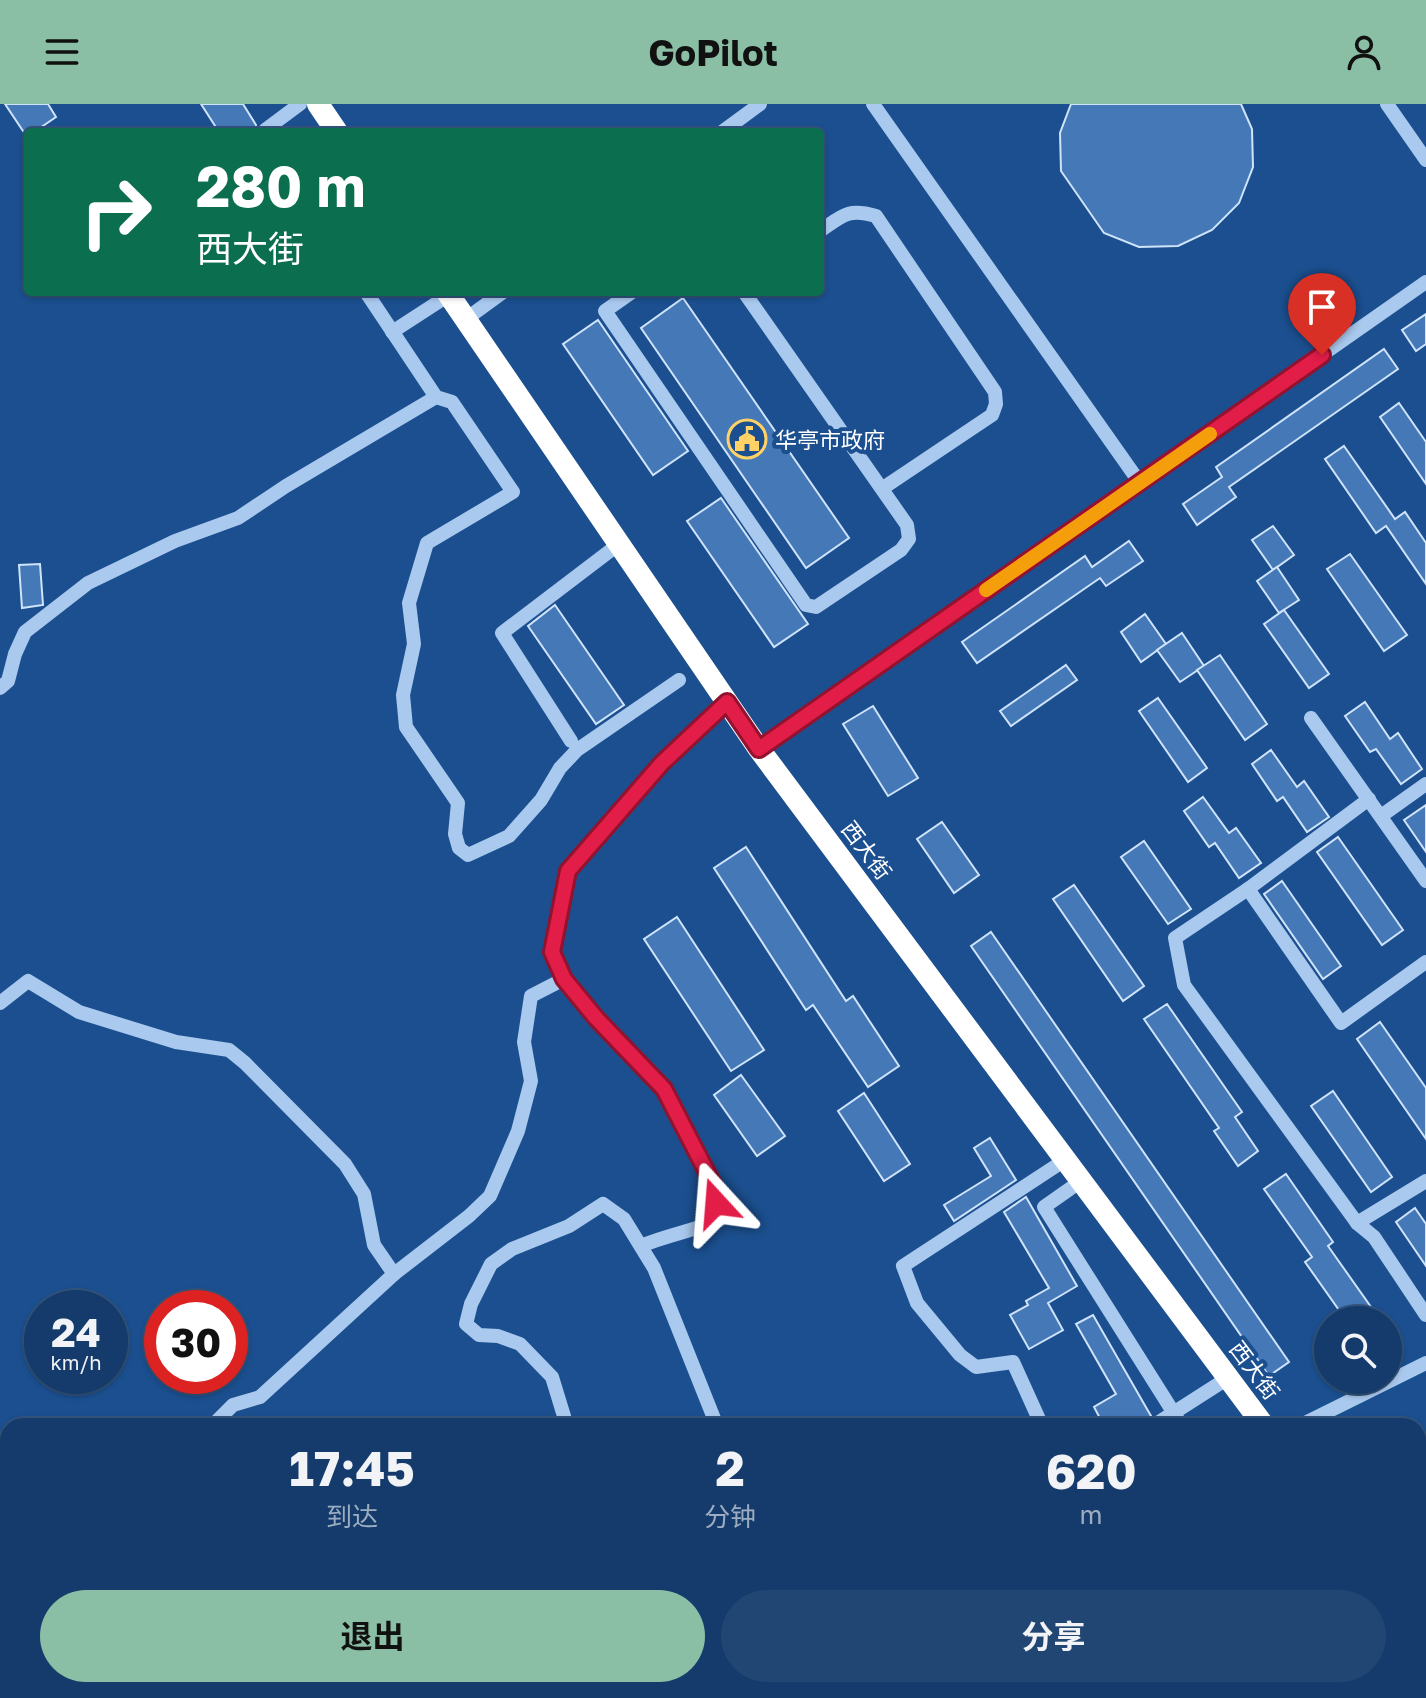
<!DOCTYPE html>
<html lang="zh">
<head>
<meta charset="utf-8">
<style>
  :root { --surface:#143b6b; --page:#214673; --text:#f1f3f6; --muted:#9dadc1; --line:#33557e; --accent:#8abfa5 }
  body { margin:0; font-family:"Golos Text","Noto Sans SC",sans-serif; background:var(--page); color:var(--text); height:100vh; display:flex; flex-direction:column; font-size:30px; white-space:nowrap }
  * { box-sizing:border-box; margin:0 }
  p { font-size:26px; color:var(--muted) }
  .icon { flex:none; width:44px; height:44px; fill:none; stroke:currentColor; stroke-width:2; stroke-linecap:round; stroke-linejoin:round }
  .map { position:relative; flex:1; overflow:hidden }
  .details { position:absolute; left:0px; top:1314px; width:1426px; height:280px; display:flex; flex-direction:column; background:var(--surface); border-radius:24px 24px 0 0; box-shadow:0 2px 6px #0004,0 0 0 2px var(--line) }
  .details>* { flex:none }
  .banner { position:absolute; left:24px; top:24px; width:800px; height:168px; border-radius:8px; box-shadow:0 2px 6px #0004,0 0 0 2px var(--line); background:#0b6e4f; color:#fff; overflow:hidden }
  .buttons { position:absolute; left:1314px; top:1202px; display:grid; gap:16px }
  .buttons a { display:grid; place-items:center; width:88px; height:88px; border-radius:50%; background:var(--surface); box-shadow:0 2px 6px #0004,0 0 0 2px var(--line); font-size:40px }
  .speed { position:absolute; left:24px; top:1186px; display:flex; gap:16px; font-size:40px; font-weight:700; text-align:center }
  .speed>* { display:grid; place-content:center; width:104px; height:104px; border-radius:50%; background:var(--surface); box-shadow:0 2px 6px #0004,0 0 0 2px var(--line); line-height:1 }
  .speed small { font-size:20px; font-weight:400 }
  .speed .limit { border:12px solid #d22; background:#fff; color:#111 }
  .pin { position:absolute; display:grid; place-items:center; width:68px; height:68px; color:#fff; margin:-82px -34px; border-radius:50% 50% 50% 0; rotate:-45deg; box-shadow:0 0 8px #0007 }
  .pin .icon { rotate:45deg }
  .me { position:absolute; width:88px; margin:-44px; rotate:341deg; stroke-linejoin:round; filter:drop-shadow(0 0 6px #0008) }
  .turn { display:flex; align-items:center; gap:28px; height:168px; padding:0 40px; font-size:36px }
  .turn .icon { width:104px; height:104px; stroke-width:2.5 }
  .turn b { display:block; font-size:56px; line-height:68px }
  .eta { display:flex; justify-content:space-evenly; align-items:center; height:136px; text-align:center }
  .eta b { font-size:48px; font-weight:700; line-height:56px }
  .primary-button { display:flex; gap:16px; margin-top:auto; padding:16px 40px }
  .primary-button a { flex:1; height:92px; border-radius:48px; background:var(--accent); color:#111; font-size:32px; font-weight:700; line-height:92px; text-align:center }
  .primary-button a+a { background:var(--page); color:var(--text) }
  header { display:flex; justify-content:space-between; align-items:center; height:104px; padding:0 40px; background:var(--accent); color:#111; font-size:36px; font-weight:700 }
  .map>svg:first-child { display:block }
  .building { fill:#4478b7; stroke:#cfe3fa; stroke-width:2 }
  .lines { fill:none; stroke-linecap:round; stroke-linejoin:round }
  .minor { stroke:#a9c9ee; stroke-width:14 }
  .highway { stroke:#fff; stroke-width:22 }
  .route-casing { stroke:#92132f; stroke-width:20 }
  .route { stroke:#e11d48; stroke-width:14 }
  .slow { stroke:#f59e0b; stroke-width:14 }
  .labels { text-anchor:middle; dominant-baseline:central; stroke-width:8; stroke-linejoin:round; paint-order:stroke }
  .poi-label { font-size:22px; fill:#fff; stroke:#1b4f8f; text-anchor:start }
  .street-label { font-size:22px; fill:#fff; stroke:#1b4f8f }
</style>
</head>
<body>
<header><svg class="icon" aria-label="menu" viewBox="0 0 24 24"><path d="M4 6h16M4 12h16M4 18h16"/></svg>GoPilot<svg class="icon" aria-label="person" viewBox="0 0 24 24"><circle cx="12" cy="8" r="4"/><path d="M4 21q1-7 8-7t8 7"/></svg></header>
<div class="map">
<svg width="1426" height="1594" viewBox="0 0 1426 1594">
  <rect width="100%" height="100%" fill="#1b4f8f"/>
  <g class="building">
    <polygon points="5,0 48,0 56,13 34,28 28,28 27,33"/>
    <polygon points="201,0 243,0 256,21 255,28 219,28"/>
    <polygon points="1071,0 1241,0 1252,25 1253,63 1239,99 1212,126 1178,142 1139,143 1104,129 1061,67 1060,29"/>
    <polygon points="683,194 849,434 806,464 641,224"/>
    <polygon points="1426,210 1426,240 1416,247 1402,226"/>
    <polygon points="598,216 688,347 653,371 563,240"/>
    <polygon points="1384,245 1398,265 1229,383 1236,393 1197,421 1183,400 1222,373 1216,363"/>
    <polygon points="1399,299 1426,338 1426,380 1380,313"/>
    <polygon points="1344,342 1395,415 1405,408 1426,439 1426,480 1386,422 1376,429 1325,355"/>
    <polygon points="721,394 808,520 774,543 687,417"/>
    <polygon points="1273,422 1294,451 1273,466 1252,436"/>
    <polygon points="1129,437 1143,457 1106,482 1100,474 977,559 962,538 1085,452 1092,463"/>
    <polygon points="1350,450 1407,531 1384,547 1327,465"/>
    <polygon points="40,460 43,501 22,504 19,461"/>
    <polygon points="1277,463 1299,496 1279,509 1257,477"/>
    <polygon points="555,501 624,601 596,620 528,522"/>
    <polygon points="1284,506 1329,570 1309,584 1264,520"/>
    <polygon points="1145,510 1166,540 1141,558 1121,528"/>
    <polygon points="1182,529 1204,562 1180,578 1157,546"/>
    <polygon points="1220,551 1267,620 1245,636 1197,566"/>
    <polygon points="1066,561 1077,576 1011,622 1000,607"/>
    <polygon points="1158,594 1207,664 1188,678 1139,607"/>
    <polygon points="1365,598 1390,635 1398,629 1422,665 1401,680 1376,645 1370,648 1345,612"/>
    <polygon points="873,602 918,674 888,692 843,620"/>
    <polygon points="1271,646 1297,683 1304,677 1329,713 1307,728 1283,693 1277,697 1252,660"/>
    <polygon points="1203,693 1229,729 1236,724 1261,759 1239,774 1215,739 1209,743 1184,707"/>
    <polygon points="1426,701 1426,748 1404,716"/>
    <polygon points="942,718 979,771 954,789 917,735"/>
    <polygon points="1338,733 1403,826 1382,841 1317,748"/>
    <polygon points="1144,737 1191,805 1168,820 1121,753"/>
    <polygon points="746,743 846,897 853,892 899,962 868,983 813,901 806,906 714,764"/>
    <polygon points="1282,777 1341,862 1323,875 1264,790"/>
    <polygon points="1074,781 1144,882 1123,897 1053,795"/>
    <polygon points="677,813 764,946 731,967 644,835"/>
    <polygon points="991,828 1289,1258 1269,1272 971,842"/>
    <polygon points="1167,900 1242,1008 1235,1013 1258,1047 1238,1062 1214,1027 1219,1024 1144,915"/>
    <polygon points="1380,918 1426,984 1426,1035 1357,935"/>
    <polygon points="741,971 785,1032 757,1052 714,991"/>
    <polygon points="1333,987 1392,1073 1371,1088 1311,1002"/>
    <polygon points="864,989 910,1060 884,1077 838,1007"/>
    <polygon points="990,1034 1016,1076 954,1117 944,1101 991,1072 974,1044"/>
    <polygon points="1286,1070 1333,1138 1328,1142 1376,1210 1368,1216 1346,1216 1305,1158 1312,1153 1264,1085"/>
    <polygon points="1026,1093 1077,1182 1048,1199 1063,1226 1029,1245 1010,1211 1028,1201 1026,1197 1049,1184 1004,1108"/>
    <polygon points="1415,1104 1426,1120 1426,1162 1396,1118"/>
    <polygon points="1093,1211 1151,1312 1136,1322 1104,1322 1094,1303 1116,1290 1076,1220"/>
  </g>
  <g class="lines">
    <g class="minor">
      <polyline points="873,0 1140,379"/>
      <polyline points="1387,0 1426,56"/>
      <polyline points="265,26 300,0"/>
      <polyline points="722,28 760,0"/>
      <path d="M 820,127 C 843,111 848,104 876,112 L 995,288 L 996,300 L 992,311 L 883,384"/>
      <polyline points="366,188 436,293 452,298 513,388 427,439 409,499 414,540 403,591 406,623 458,699 455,730 459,744 468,751 509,732 541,696 560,664 577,646 679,576"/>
      <polyline points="632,188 605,207 806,501 816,503 901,446 909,435 907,421 744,188"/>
      <polyline points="466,215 503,188"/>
      <polyline points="392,228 449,191"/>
      <polyline points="0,584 8,577 15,550 25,528 88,479 175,437 238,414 286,382 436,293"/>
      <polyline points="1311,614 1426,777"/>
      <polyline points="571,637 502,529 619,440"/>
      <polyline points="759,645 1426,178"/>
      <polyline points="1381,712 1426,680"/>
      <polyline points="1248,785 1369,695"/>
      <polyline points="1426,858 1341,919 1248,785 1175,834 1184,881 1357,1119 1374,1133 1426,1211"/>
      <polyline points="0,899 28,877 79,908 176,938 229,946 245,959 345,1060 364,1090 374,1141 394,1170"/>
      <polyline points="1081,1077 1044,1103 1182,1322"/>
      <polyline points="1357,1119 1426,1077"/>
      <path d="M 641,1142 C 667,1131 693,1127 719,1116 L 714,1082 L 664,985 L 596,914 L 564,875 L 552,848 L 568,767 L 662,659 L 727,598"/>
      <polyline points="212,1322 233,1301 260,1293 394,1170 469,1112 490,1092 518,1027 531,977 524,938 531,892 564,875"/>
      <polyline points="567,1322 552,1273 520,1240 498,1232 479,1231 466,1220 471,1200 491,1160 512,1145 569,1122 603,1100 624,1115 654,1164 717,1322"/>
      <polyline points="1042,1322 1013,1258 976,1263 960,1251 917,1199 903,1162 1065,1056"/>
      <polyline points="1153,1322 1228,1274"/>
      <polyline points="1299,1322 1426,1259"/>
      <polyline points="0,1530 8,1528"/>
      <polyline points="1418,1530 1426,1527"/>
      <polyline points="207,1586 210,1594"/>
      <polyline points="1167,1586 1170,1594"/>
      <polyline points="177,1594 177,1586"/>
      <polyline points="378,1594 381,1586"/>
      <polyline points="966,1594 968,1586"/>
      <polyline points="1240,1594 1257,1586"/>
    </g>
    <g class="highway">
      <polyline points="318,0 337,28"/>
      <polyline points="447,188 759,645 1264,1322"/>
      <polyline points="1377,1586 1380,1594"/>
    </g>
  </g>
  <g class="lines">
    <g class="route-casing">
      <polyline id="route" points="716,1099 714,1082 664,985 596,914 564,875 552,848 568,767 662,659 727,598 759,645 1322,251"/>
    </g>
    <use href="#route" class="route"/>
    <polyline class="slow" points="986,486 1210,330"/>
  </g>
  <defs>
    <g id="civic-ring" transform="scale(2)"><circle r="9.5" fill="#1b4f8f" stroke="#ffd166" stroke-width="1.5"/><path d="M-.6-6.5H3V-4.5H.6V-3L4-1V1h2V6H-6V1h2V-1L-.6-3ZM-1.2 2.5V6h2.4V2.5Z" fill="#ffd166"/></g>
  </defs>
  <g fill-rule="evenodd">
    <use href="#civic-ring" x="747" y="335"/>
  </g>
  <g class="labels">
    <g class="poi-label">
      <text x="775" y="335">华亭市政府</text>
    </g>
    <g class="street-label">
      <text transform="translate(867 746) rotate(53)">西大街</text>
      <text transform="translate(1255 1266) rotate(53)">西大街</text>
    </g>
  </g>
</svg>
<div class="buttons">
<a><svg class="icon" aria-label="search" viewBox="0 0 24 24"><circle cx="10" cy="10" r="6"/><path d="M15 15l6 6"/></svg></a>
</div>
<div class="speed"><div>24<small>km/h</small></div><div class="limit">30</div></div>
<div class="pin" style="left:1322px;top:251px;background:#d93025"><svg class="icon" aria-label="arrive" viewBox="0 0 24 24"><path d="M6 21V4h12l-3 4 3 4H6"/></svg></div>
<svg class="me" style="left:716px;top:1099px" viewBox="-20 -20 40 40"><path d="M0-17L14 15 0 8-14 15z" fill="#e11d48" stroke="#fff" stroke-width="4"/></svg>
<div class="banner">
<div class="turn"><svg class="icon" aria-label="right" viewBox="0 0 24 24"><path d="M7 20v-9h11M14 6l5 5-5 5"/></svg><div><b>280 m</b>西大街</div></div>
</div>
<section class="details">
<div class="eta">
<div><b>17:45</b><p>到达</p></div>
<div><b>2</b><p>分钟</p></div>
<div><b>620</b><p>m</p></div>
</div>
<div class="primary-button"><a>退出</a><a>分享</a></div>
</section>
</div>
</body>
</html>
